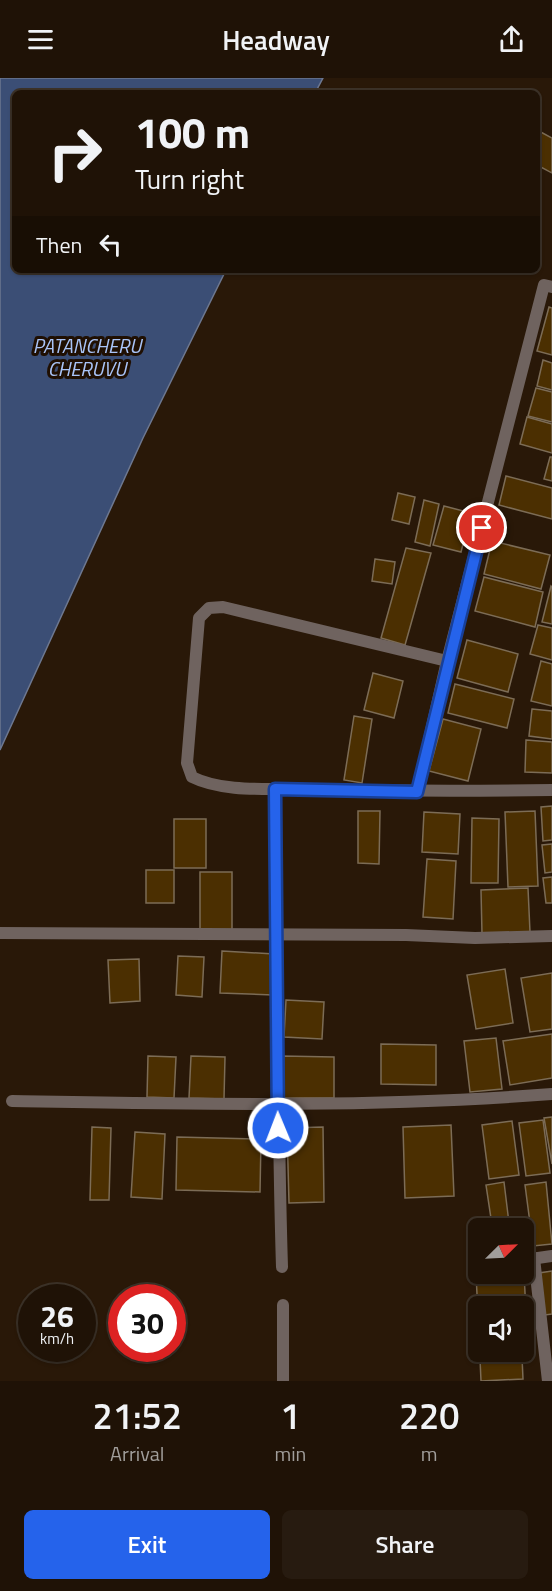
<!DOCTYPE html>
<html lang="en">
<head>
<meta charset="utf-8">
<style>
  :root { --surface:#1f1206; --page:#271b10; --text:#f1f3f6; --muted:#a19e9b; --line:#3c3228; --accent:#2563eb }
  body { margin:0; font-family:"Titillium Web",sans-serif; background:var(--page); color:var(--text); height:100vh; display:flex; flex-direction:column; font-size:22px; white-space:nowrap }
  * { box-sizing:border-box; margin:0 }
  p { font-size:20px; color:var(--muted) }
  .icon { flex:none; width:33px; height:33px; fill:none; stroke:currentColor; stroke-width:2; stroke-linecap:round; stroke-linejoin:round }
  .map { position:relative; height:1303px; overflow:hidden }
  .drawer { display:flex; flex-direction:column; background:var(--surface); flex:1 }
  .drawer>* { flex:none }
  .hud { position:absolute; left:12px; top:12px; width:528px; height:183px; border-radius:9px; box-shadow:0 2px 4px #0004,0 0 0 2px var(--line); background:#1f1206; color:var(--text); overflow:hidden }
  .needle { width:39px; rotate:66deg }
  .tools { position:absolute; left:468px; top:1140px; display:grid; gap:12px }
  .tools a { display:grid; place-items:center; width:66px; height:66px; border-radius:9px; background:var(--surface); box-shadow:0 2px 4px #0004,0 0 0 2px var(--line); font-size:30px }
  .speed { position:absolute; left:18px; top:1206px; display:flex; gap:12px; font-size:30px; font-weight:700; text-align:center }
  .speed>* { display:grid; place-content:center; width:78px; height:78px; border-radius:50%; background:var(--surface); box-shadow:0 2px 4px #0004,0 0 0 2px var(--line); line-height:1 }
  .speed small { font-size:15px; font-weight:400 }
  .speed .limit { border:9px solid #d22; background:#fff; color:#111 }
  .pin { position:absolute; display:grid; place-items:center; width:51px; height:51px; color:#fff; margin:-26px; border:3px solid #fff; border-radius:50%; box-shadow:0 2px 6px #0007 }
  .me { position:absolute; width:66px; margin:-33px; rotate:359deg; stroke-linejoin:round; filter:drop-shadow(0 0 4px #0008) }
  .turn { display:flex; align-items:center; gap:21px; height:126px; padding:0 24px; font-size:27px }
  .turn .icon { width:78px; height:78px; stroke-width:2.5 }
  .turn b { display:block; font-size:42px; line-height:51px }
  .then { display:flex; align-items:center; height:57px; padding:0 24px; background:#0003; gap:12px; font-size:22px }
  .eta { display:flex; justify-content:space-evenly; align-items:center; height:102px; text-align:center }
  .eta b { font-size:36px; font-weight:600; line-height:42px }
  .cta { display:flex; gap:12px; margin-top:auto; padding:12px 24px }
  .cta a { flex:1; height:69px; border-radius:9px; background:var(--accent); color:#fff; font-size:24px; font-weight:600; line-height:69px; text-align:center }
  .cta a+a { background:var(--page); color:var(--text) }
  header { display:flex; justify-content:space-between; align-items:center; height:78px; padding:0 24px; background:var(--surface); font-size:27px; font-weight:600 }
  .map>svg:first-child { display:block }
  .water { fill:#3b4e75; stroke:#6e7890; stroke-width:1.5 }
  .building { fill:#4b2f01; stroke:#7c6c56; stroke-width:1.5 }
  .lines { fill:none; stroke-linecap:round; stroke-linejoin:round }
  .street { stroke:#6f635f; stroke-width:12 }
  .route-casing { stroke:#184099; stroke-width:15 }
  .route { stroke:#2563eb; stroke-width:10 }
  .labels { text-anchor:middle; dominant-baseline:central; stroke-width:6; stroke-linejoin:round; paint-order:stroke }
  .water-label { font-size:20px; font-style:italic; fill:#a9c4f8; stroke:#1f0f02 }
</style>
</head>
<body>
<header><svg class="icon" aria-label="menu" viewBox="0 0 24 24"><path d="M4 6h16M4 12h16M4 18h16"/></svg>Headway<svg class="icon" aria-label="share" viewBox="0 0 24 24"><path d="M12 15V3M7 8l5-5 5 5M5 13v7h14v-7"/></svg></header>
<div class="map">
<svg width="552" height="1303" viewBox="0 0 552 1303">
  <rect width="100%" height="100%" fill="#291808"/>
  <polygon class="water" points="0,0 323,0 315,15 15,15 15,192 226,192 143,360 0,672"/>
  <g class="building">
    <polygon points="537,52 552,60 552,95 537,87"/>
    <polygon points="549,229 552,230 552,277 537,273"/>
    <polygon points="543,282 552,285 552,312 537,308"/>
    <polygon points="536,310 552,314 552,344 528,338"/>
    <polygon points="527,339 552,346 552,375 520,366"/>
    <polygon points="550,379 552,379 552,403 544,401"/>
    <polygon points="506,398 552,410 552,441 499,427"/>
    <polygon points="398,415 415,419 409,446 392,442"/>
    <polygon points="424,422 439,426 430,468 415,464"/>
    <polygon points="444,428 471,435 461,474 433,467"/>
    <polygon points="492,463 550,477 541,511 484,496"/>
    <polygon points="406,470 431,475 405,567 381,560"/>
    <polygon points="375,481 395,484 392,506 372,503"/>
    <polygon points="484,499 543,514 535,549 475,533"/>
    <polygon points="551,508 552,509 552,546 542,544"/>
    <polygon points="538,547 552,550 552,582 530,576"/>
    <polygon points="467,562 518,576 508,614 457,600"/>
    <polygon points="541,583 552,586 552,628 531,623"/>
    <polygon points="373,595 403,603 394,640 364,632"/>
    <polygon points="455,606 514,621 507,650 448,635"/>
    <polygon points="532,631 552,633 552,661 529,658"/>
    <polygon points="354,638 372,641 362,705 344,702"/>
    <polygon points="443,641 481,651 468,703 429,693"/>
    <polygon points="526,662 552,664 552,695 525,694"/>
    <polygon points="552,728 552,762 543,763 541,729"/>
    <polygon points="358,733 380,733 379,786 358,785"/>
    <polygon points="535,733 538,808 508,809 505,734"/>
    <polygon points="424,734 460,736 458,776 422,774"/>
    <polygon points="472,740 499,741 498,805 471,805"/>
    <rect x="174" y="741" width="32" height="49"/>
    <polygon points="552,766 552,794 545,795 542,767"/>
    <polygon points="427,781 456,783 453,841 423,839"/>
    <rect x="146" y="792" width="28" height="33"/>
    <rect x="200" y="794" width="32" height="59"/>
    <polygon points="552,799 552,825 546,825 543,800"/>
    <polygon points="528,810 530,854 482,856 481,812"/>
    <polygon points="222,873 274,876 273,917 220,915"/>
    <polygon points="178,878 204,879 202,919 176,917"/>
    <polygon points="139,881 140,923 110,925 108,882"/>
    <polygon points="505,891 513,945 476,951 467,897"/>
    <polygon points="552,895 552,951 530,954 521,900"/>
    <polygon points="286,922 324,924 322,961 284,959"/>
    <polygon points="552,956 552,1000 510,1007 503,963"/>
    <polygon points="496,960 502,1011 470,1014 464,963"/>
    <polygon points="381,966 436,967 436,1007 381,1006"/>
    <polygon points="148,978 176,979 174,1020 147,1019"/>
    <polygon points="191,978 225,979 224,1021 189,1020"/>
    <polygon points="282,978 334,979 334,1020 282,1020"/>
    <polygon points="552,1039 552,1086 544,1040"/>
    <polygon points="543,1042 550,1095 526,1098 519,1045"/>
    <polygon points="512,1043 519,1097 489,1101 482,1047"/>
    <polygon points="451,1047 454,1118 405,1120 403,1049"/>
    <polygon points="92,1049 111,1050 109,1122 90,1122"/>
    <polygon points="323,1049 324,1124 289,1125 287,1050"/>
    <polygon points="135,1054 165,1056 162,1121 131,1119"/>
    <polygon points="177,1059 261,1061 260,1114 176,1112"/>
    <polygon points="504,1104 509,1145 492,1147 486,1107"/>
    <polygon points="546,1104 552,1166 533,1168 525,1107"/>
    <polygon points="552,1193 552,1236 545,1237 539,1195"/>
    <polygon points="524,1195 528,1274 481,1277 481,1274 524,1274 524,1228 478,1228 478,1236 476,1196"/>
    <polygon points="522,1279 523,1301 481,1303 480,1281"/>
  </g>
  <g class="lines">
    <g class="street">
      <path d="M 447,583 L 223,529 L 209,530 L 199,540 L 187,685 L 192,699 C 224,715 270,710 305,711 C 387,713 470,713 552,712"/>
      <path d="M 275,711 C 278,870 277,1029 282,1189"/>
      <polyline points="417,714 447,583 544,207 552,209"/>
      <polyline points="0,855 406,857 475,860 552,858"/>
      <path d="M 12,1023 C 192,1026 372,1030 552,1016"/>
      <polyline points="534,1180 548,1303"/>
      <polyline points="524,1182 552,1178"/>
      <polyline points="283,1303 283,1227"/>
    </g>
  </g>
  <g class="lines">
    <g class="route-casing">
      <polyline id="route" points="278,1050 275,711 417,714 482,450"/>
    </g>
    <use href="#route" class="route"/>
  </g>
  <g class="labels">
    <g class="water-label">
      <text x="87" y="267">PATANCHERU<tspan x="87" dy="23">CHERUVU</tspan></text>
    </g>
  </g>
</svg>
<div class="tools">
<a><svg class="needle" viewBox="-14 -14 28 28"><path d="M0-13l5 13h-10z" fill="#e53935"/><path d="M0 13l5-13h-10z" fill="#a19e9b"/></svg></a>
<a><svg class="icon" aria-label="sound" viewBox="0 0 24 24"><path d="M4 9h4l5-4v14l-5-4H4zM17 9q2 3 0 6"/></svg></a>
</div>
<div class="speed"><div>26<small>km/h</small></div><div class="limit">30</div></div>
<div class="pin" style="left:482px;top:450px;background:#d93025"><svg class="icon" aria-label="arrive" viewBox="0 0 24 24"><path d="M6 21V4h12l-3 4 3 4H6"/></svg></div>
<svg class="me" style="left:278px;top:1050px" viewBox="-20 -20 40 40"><circle r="17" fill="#2563eb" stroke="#fff" stroke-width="3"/><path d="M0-11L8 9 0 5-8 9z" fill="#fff"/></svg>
<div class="hud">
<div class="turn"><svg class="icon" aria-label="right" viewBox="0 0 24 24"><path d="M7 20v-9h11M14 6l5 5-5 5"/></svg><div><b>100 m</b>Turn right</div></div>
<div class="then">Then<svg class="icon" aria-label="left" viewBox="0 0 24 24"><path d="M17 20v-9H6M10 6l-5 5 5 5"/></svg></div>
</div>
</div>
<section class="drawer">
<div class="eta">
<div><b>21:52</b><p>Arrival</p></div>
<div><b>1</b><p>min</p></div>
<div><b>220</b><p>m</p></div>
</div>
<div class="cta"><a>Exit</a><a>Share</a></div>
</section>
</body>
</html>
